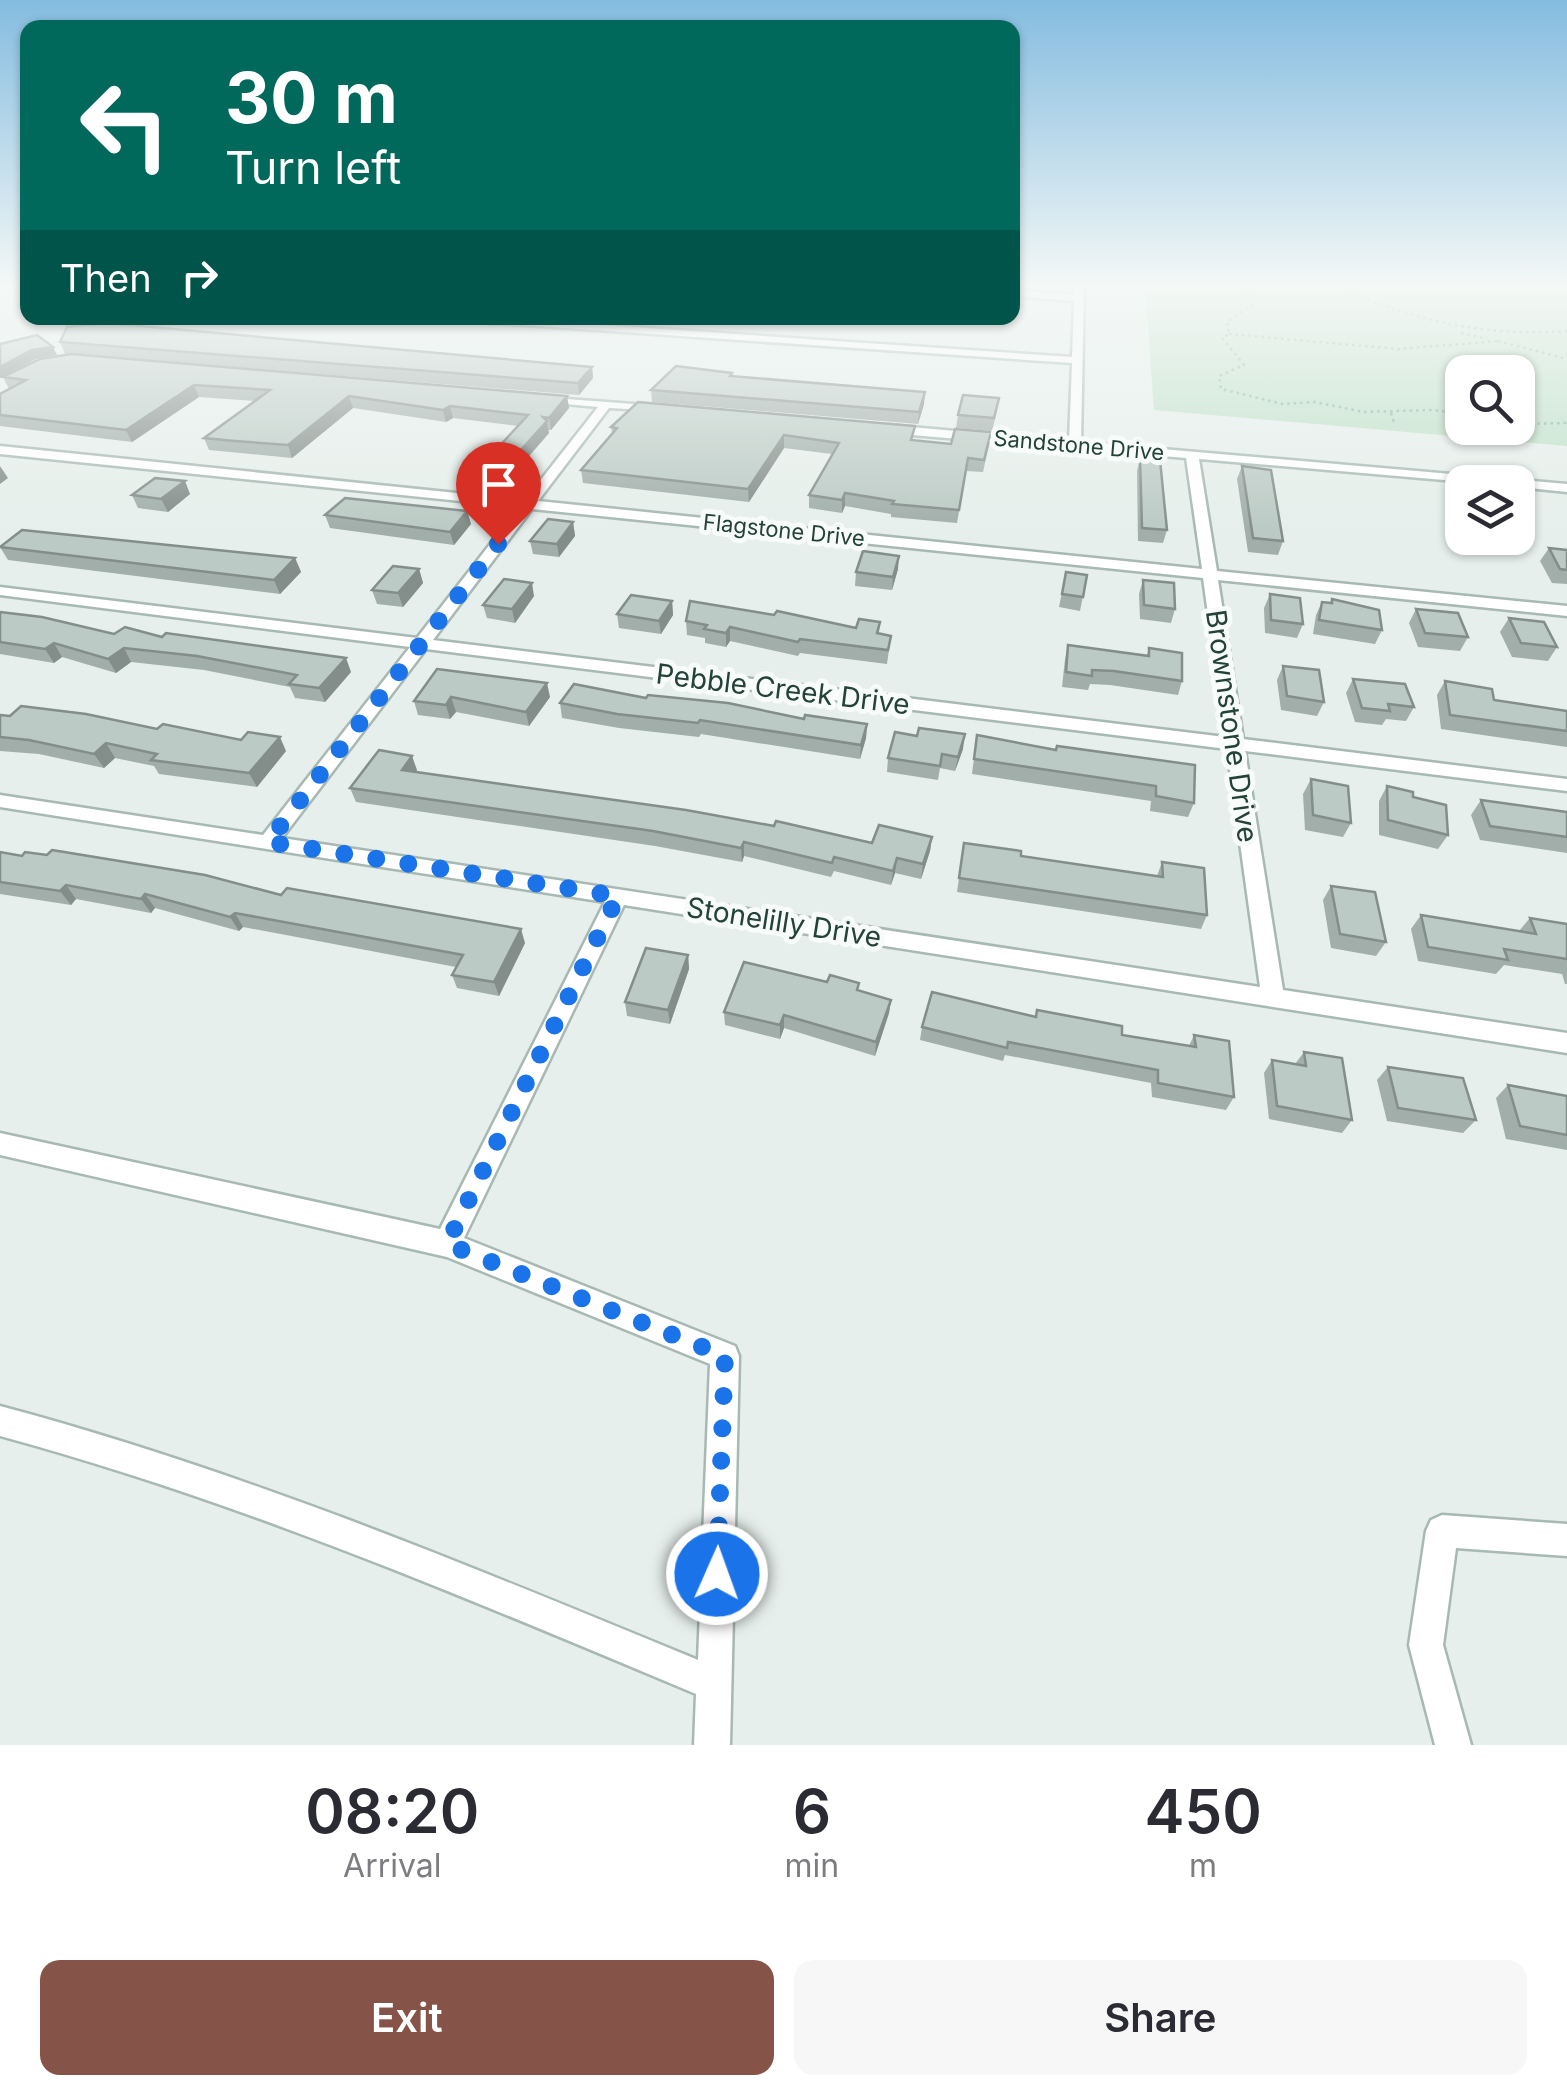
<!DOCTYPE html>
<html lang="en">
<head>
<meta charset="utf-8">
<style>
  :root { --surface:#fff; --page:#f7f7f7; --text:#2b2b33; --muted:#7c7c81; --accent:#855347 }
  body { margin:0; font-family:Inter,sans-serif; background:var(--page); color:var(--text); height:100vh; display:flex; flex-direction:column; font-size:38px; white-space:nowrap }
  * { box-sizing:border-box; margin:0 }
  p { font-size:32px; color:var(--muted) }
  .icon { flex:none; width:55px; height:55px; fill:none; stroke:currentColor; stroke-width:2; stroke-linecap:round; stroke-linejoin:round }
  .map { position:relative; height:1745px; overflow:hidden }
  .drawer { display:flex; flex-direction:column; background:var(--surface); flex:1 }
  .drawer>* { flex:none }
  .banner { position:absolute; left:20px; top:20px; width:1000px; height:305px; border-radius:20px; box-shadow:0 2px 8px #0004; background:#00695c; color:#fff; overflow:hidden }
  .buttons { position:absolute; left:1445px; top:355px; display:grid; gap:20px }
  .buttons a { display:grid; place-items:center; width:90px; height:90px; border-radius:20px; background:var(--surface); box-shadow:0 2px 8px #0004; font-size:50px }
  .pin { position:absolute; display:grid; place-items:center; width:85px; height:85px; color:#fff; margin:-102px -42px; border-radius:50% 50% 50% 0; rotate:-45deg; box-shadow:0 0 10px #0007 }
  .pin .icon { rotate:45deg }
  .me { position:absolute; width:110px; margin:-55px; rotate:2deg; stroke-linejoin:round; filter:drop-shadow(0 0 8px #0008) }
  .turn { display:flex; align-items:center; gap:35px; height:210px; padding:0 40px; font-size:45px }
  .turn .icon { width:130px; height:130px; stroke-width:2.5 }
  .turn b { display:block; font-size:70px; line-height:85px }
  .then { display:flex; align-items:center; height:95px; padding:0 40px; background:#0003; gap:20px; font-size:38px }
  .eta { display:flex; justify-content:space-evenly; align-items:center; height:170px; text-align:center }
  .eta b { font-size:60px; font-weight:600; line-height:70px }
  .button { display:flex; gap:20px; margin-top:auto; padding:20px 40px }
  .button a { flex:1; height:115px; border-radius:20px; background:var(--accent); color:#fff; font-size:40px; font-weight:600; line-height:115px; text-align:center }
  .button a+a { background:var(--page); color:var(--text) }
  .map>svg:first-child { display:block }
  .green { fill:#bfe0c8; fill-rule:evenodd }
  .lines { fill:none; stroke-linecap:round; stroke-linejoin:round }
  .minor-casing { stroke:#a8b8b2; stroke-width:5 }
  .path { stroke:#86b3a5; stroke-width:2.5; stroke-dasharray:2.5 4; stroke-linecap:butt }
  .minor { fill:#fff; fill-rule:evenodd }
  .wall { fill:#a1aea9 }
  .shaded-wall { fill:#838d89 }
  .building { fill:#bbcac4; stroke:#838d89; stroke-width:2.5 }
  .route { stroke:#1a73e8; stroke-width:18; stroke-dasharray:0 32.4 }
  .labels { text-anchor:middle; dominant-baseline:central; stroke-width:10; stroke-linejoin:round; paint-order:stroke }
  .far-street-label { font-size:22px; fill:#24423a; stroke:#f7fbf9 }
  .street-label { font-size:28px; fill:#24423a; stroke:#f7fbf9 }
</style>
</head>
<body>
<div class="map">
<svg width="1567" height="1745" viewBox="0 0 1567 1745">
  <rect width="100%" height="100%" fill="#e6efeb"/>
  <path class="green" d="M 1145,286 L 1567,286 L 1567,446 L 1154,410 ZM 1462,372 L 1518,372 L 1518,428 L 1462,428 Z"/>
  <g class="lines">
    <g class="minor-casing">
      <g id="minor">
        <path d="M 1074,286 L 1084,286 L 1081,442 L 1567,484 L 1567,492 L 1518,487 L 1518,482 L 1467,482 L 1199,459 L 1217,571 L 1567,606 L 1567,616 L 1218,580 L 1243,739 L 1567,779 L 1567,791 L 1245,751 L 1283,990 L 1567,1033 L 1567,1053 L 624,905 L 464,1238 L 735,1346 L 739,1356 L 730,1745 L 694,1745 L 696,1694 C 467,1598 240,1501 0,1436 L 0,1406 C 240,1470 468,1565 698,1660 L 710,1364 L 447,1257 L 0,1155 L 0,1133 L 440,1229 L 605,902 L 0,807 L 0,795 L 263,835 L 410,647 L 0,595 L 0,587 L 417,638 L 519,507 L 0,454 L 0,446 L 525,500 L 598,407 L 544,402 L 540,401 L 540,397 L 660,406 L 666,409 L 664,411 L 609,408 L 538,501 L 1202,569 L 1186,458 L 888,433 L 882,429 L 888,425 L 1069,441 L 1072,363 L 463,321 L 458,318 L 499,318 L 1072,357 L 1074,301 L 1012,296 L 1012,290 L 1074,295 ZM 532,509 L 1203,578 L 1225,737 L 433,640 ZM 426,649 L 1227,749 L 1260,987 L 282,838 Z"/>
        <polygon points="1442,1515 1567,1524 1567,1556 1456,1548 1443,1645 1471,1745 1435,1745 1409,1645 1426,1531 1431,1520"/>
      </g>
    </g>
    <g class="path">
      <polyline points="1239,286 1252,294 1254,303 1227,322 1229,334 1222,338 1244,365 1219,376 1221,389 1283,404 1315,402 1364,412 1433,410 1462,414"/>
      <path d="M 1338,286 C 1411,321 1486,337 1567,331"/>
      <polyline points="1461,333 1487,339"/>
      <polyline points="1229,334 1398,349 1499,341"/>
      <polyline points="1498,341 1567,359"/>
      <polyline points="1391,413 1395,425"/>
      <polyline points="1518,424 1567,423"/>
    </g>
    <use href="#minor" class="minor"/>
  </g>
  <g class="wall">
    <polygon points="60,342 592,367 593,378 579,395 108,357 567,396 569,408 551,430 548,430 549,433 497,493 493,493 490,480 518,426 453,418 446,422 353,408 292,458 209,450 204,438 255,401 199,397 132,442 0,426 0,394 9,389 3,377 70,354 65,354"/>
    <polygon points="732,373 733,376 924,404 918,424 652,402 651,390"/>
    <polygon points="997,411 992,431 956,428 958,415"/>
    <polygon points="611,427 913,441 951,444 989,445 983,472 966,471 957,523 891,517 891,514 845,506 842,513 809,508 809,495 832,454 784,448 749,502 583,483 581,470 612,433"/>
    <polygon points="1140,458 1167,530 1163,543 1138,541 1137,471"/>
    <polygon points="1242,466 1283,541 1278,555 1248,552 1237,479"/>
    <polygon points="190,494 168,512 138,508 132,495"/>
    <polygon points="467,511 471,524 454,545 330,528 325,515"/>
    <polygon points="573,522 575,536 559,557 533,554 530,541"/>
    <polygon points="0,547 295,558 301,572 280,594 8,560"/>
    <polygon points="1549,548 1567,550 1567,584 1552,583 1540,561"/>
    <polygon points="419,569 423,583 403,607 377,604 372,590"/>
    <polygon points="898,569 892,590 855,586 856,572"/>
    <polygon points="1066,572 1087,575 1080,611 1059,607"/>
    <polygon points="1143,580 1175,609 1171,623 1140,619 1139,594"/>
    <polygon points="1270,594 1303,624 1297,638 1265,633 1264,608"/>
    <polygon points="534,596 515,623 487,618 483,605"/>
    <polygon points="1332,599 1382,630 1375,644 1313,634 1316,615 1322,602 1330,603"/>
    <polygon points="672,601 673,615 661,634 619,628 617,614"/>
    <polygon points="1416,609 1468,637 1460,651 1418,647 1409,623"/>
    <polygon points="0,612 114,634 162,637 351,672 325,702 295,698 290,687 204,670 131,662 116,673 62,657 54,663 0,654"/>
    <polygon points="774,615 856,628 880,622 879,633 891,636 887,664 800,653 798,656 730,641 726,647 705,643 705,638 687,635 686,621"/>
    <polygon points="1509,618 1557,647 1548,661 1512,657 1500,632"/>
    <polygon points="1068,645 1147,655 1149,648 1182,681 1178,695 1110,685 1090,684 1088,690 1062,687 1065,659"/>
    <polygon points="1283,666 1324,702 1317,716 1281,710 1277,680"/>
    <polygon points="437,669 550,697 529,726 456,712 450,719 418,715 414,701"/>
    <polygon points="1353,679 1414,707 1406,721 1386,719 1382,725 1355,722 1346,693"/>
    <polygon points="1445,681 1494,700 1567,711 1567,747 1441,729 1437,695"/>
    <polygon points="646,698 804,719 867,724 866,738 860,759 701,734 699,737 619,728 562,718 560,703"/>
    <polygon points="0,715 157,729 286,751 257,787 159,774 154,766 115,758 104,768 39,754 0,751"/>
    <polygon points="977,735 1056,750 1195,765 1194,803 1188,817 1150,811 1151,801 972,774"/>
    <polygon points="963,749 955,771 940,768 938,780 887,772 888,758"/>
    <polygon points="417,770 416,772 774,826 872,843 932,837 930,851 921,879 895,873 891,885 834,871 831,877 744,856 742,862 655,846 356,802 350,788"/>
    <polygon points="1311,779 1351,823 1343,837 1305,830 1303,794"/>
    <polygon points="1387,786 1413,797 1448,835 1438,849 1379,835 1379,801"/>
    <polygon points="1481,800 1567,812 1567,853 1480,840 1471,815"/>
    <polygon points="964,843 1021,856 1157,876 1162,862 1207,915 1201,929 957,892"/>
    <polygon points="0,852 281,895 525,943 499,996 457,988 452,975 456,967 243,927 239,931 155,908 151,913 76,899 71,905 0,894"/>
    <polygon points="1331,886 1386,942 1376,956 1331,948 1323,900"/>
    <polygon points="1421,915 1519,931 1530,918 1567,924 1567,984 1565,984 1562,974 1504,965 1496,974 1418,961 1411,929"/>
    <polygon points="688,955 689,969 670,1024 627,1016 625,1002"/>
    <polygon points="859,990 891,1000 889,1013 875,1056 784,1028 780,1039 725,1025 724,1012"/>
    <polygon points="1037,1010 1122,1035 1189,1046 1194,1035 1234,1097 1226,1110 1152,1097 1151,1083 1005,1055 1003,1061 920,1040 922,1027 1035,1017"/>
    <polygon points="1304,1052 1352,1120 1342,1133 1269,1119 1264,1073 1272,1060 1295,1064"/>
    <polygon points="1388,1067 1476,1120 1463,1133 1387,1121 1377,1080"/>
    <polygon points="1508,1085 1567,1096 1567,1150 1506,1139 1496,1098"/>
  </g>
  <g class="shaded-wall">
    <polygon points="53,347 57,355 36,359 0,378 0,367 32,350"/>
    <polygon points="592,367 593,378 579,395 578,383"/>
    <polygon points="194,385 199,397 132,442 126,430"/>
    <polygon points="925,392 924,404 918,424 919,412"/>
    <polygon points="349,396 353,408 292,458 288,445"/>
    <polygon points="567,396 569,408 551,430 549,418"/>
    <polygon points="450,406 453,418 446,422 443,410"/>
    <polygon points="547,421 549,433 497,493 494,480"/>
    <polygon points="784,435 784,448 749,502 748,489"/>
    <polygon points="0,466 8,478 0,484"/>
    <polygon points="185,481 190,494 168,512 161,499"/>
    <polygon points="845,493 845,506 842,513 842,500"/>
    <polygon points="467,511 471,524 454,545 450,532"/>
    <polygon points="573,522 575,536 559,557 557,544"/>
    <polygon points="899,556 898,569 892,590 893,577"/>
    <polygon points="295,558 301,572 280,594 274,580"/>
    <polygon points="419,569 423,583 403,607 398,593"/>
    <polygon points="532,583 534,596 515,623 512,609"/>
    <polygon points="672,601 673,615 661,634 659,621"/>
    <polygon points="730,627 730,641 726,647 726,633"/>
    <polygon points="54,643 62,657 54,663 45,649"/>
    <polygon points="124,648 131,662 116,673 108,659"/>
    <polygon points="346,658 351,672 325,702 319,688"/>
    <polygon points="547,683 550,697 529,726 526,712"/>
    <polygon points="451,697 456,712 450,719 446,705"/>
    <polygon points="867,724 866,738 860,759 861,745"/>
    <polygon points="965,734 963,749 955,771 958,757"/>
    <polygon points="280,737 286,751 257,787 249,773"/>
    <polygon points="106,743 115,758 104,768 94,754"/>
    <polygon points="412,756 417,770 407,784 402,770"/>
    <polygon points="932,837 930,851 921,879 923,864"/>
    <polygon points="744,842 744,856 742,862 741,848"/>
    <polygon points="897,858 895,873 891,885 893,871"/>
    <polygon points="66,885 76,899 71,905 60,891"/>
    <polygon points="145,894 155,908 151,913 141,899"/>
    <polygon points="235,913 243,927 239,931 230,917"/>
    <polygon points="521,929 525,943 499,996 494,982"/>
    <polygon points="688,955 689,969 670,1024 668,1010"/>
    <polygon points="891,1000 889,1013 875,1056 876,1042"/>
    <polygon points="784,1015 784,1028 780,1039 780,1025"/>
  </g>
  <g class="building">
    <polygon points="106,323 592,367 578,383 60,342 67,327"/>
    <polygon points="37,335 53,347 32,350 0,367 0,344"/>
    <polygon points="71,354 567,396 549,418 543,417 547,421 494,480 490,480 494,452 528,415 450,406 443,410 349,396 288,445 235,441 204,438 270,390 194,385 126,430 0,415 0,394 26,380 3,377 40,359"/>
    <polygon points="676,366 732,373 730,376 925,392 919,412 651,390"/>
    <polygon points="963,395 999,398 994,418 958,415"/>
    <polygon points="638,402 915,426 911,440 951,444 955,429 991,432 984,460 968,458 959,510 892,504 894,501 845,493 842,500 809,495 839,443 784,435 748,489 581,470 617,428 611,427"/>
    <polygon points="1140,458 1160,460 1167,530 1142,528"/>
    <polygon points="1242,466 1271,470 1283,541 1253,538"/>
    <polygon points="155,478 185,481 161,499 132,495"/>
    <polygon points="345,498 467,511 450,532 325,515"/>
    <polygon points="548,519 573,522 557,544 530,541"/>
    <polygon points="22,530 295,558 274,580 0,547"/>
    <polygon points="1549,548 1567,550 1567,570 1560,569"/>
    <polygon points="863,551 899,556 893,577 856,572"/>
    <polygon points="393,566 419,569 398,593 372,590"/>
    <polygon points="1066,572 1087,575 1083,597 1062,594"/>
    <polygon points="504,579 532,583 512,609 483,605"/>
    <polygon points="1143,580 1174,583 1175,609 1144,605"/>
    <polygon points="1270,594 1300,598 1303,624 1271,620"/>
    <polygon points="631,595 672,601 659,621 617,614"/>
    <polygon points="1332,599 1379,610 1382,630 1319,620 1322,602 1332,603"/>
    <polygon points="690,601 774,615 777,611 856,628 859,619 880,622 877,633 891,636 888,650 800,639 798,642 730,627 726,633 704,629 707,625 686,621"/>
    <polygon points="1416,609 1458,613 1468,637 1425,633"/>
    <polygon points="0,612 42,617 114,634 125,627 162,637 166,633 346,658 319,688 289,684 297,675 197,656 124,648 108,659 54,643 45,649 0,642"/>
    <polygon points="1509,618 1544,622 1557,647 1521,643"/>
    <polygon points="1068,645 1149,656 1149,648 1182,653 1182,681 1114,671 1092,670 1092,676 1066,672"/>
    <polygon points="1283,666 1319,670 1324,702 1287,696"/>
    <polygon points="437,669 547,683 526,712 451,697 446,705 414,701"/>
    <polygon points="1353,679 1405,684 1414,707 1388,704 1390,711 1362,708"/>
    <polygon points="1445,681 1492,689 1494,700 1567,711 1567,731 1450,715"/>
    <polygon points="574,684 646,698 648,695 728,703 804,719 805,715 867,724 861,745 700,720 698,723 617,714 560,703"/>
    <polygon points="21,706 86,714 157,729 163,724 241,740 248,732 280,737 249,773 151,760 157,754 106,743 94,754 29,740 0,737 0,715 10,716"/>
    <polygon points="919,728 965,734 958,757 942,754 940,766 888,758 895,732 917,736"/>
    <polygon points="977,735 1056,750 1057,746 1195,765 1194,803 1156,796 1156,786 974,759"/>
    <polygon points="379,750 412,756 402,770 686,810 774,826 776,821 872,843 879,825 932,837 923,864 897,858 893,871 834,857 832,863 744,842 741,848 653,831 350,788"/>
    <polygon points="1311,779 1348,786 1351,823 1313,815"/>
    <polygon points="1387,786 1413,792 1413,797 1446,805 1448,835 1388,820"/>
    <polygon points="1481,800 1567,812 1567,837 1490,826"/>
    <polygon points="964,843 1021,851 1021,856 1163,877 1162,862 1204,868 1207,915 959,878"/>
    <polygon points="52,850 205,875 281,895 287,888 521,929 494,982 452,975 463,955 235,913 230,917 145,894 141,899 66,885 60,891 0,882 0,852 22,856 25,852 47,855"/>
    <polygon points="1331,886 1375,892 1386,942 1340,934"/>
    <polygon points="1421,915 1536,934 1530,918 1567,924 1567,959 1504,949 1508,960 1428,947"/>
    <polygon points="646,948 688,955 668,1010 625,1002"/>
    <polygon points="744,962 827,982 830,975 859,983 857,990 891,1000 876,1042 784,1015 780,1025 724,1012"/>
    <polygon points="932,992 1036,1017 1037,1010 1122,1026 1122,1035 1196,1047 1194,1035 1229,1041 1234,1097 1158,1083 1158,1070 1008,1042 1007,1048 922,1027"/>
    <polygon points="1304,1052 1342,1058 1352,1120 1277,1106 1272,1060 1306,1066"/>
    <polygon points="1388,1067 1463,1078 1476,1120 1398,1108"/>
    <polygon points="1508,1085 1567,1096 1567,1135 1520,1126"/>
  </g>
  <linearGradient id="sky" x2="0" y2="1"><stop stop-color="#84bce0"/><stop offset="0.54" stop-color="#f4f8f6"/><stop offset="1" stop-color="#f4f8f6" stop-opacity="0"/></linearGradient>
  <rect width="1567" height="530" fill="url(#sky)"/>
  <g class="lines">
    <polyline class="route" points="498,544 268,842 618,896 447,1244 725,1356 717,1574"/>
  </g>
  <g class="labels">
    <g class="far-street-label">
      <text transform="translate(1079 445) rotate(5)">Sandstone Drive</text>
      <text transform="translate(784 530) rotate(6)">Flagstone Drive</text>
    </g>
    <g class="street-label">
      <text transform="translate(783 689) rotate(7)">Pebble Creek Drive</text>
      <text transform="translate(1232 726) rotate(82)">Brownstone Drive</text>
      <text transform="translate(784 922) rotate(9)">Stonelilly Drive</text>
    </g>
  </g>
</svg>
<div class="buttons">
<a><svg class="icon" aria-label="search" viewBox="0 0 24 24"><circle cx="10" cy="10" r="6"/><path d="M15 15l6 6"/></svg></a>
<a><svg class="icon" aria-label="layers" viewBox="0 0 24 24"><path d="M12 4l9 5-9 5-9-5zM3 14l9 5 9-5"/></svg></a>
</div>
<div class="pin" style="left:498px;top:544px;background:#d93025"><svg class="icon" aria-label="arrive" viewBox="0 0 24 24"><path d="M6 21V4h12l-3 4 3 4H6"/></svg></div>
<svg class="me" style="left:717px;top:1574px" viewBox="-20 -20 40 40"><circle r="17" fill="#1a73e8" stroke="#fff" stroke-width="3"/><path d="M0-11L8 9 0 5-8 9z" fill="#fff"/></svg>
<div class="banner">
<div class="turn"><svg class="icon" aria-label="left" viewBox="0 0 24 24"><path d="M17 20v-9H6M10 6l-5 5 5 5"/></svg><div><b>30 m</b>Turn left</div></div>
<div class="then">Then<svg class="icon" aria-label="right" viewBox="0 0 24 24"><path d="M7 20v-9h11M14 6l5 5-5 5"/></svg></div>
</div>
</div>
<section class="drawer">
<div class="eta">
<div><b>08:20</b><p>Arrival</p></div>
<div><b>6</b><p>min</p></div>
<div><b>450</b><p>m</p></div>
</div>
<div class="button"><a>Exit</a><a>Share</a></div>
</section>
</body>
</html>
